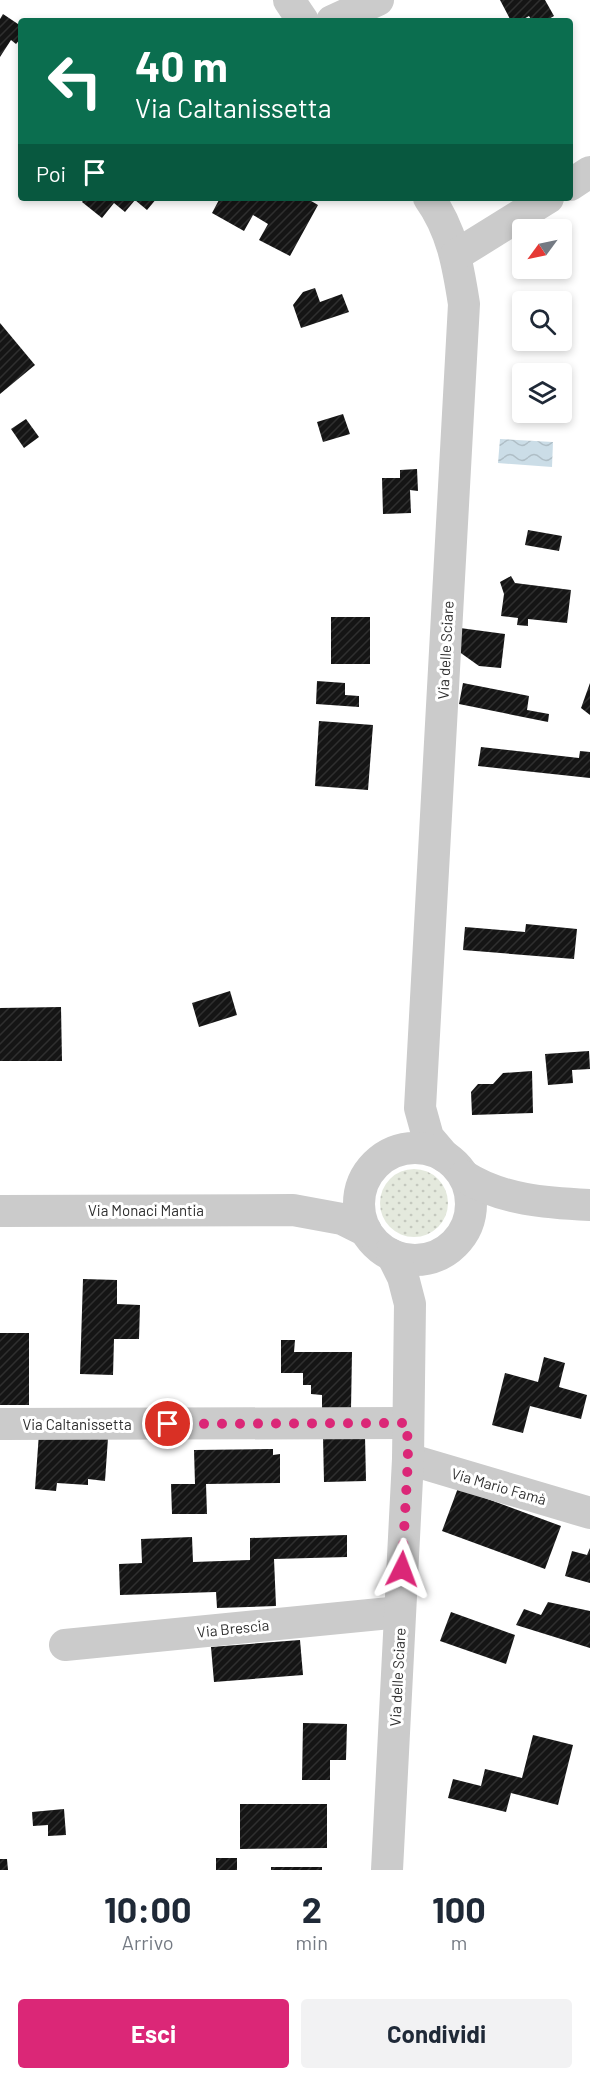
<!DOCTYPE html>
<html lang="it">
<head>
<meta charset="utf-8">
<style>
  :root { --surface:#fff; --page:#f2f2f3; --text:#1f2937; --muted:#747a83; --accent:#db2777 }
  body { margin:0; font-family:Barlow,sans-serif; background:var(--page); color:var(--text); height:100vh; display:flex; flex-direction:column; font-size:22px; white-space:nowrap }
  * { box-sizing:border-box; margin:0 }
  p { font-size:20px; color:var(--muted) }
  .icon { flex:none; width:33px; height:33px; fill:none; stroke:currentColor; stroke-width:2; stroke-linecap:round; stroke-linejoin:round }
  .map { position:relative; height:1870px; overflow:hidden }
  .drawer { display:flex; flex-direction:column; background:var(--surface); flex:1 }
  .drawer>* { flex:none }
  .hud { position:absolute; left:18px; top:18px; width:555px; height:183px; border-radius:6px; box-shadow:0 3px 9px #0003; background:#0b6e4f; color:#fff; overflow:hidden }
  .needle { width:39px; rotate:237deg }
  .fabs { position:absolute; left:512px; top:219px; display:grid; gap:12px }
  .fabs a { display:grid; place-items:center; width:60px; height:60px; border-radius:6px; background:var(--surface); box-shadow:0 3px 9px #0003; font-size:30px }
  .pin { position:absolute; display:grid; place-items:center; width:51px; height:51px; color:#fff; margin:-26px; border:3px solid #fff; border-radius:50%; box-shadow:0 2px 6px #0007 }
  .me { position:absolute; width:66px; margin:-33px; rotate:3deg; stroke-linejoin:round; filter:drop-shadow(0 0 4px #0008) }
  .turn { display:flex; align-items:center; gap:21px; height:126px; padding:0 18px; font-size:27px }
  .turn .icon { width:78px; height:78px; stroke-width:2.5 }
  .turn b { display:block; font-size:42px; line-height:51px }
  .then { display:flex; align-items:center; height:57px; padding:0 18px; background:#0003; gap:12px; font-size:22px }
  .eta { display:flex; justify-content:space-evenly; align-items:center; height:102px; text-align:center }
  .eta b { font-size:36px; font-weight:700; line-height:42px }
  .primary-button { display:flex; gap:12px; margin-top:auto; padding:12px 18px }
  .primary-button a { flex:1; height:69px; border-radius:6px; background:var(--accent); color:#fff; font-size:24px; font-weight:700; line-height:69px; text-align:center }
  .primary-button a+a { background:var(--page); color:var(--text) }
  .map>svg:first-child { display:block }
  .grass { fill:url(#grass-dots) }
  .water { fill:url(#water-waves) }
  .building { fill:url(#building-hatch) }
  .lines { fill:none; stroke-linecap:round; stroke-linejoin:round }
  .minor { stroke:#cbcbcb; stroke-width:32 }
  .route { stroke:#db2777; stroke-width:10; stroke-dasharray:0 18 }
  .labels { text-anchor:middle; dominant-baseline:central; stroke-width:6; stroke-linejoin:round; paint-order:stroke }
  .street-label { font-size:15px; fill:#2e2e2e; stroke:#fff }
</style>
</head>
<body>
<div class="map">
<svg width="590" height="1870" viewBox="0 0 590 1870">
  <defs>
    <pattern id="grass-dots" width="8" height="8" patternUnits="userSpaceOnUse" patternTransform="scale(1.5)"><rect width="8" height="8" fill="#e4e9dd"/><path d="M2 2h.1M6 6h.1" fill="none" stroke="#c4c8be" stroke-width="1.8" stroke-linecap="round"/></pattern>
    <pattern id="water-waves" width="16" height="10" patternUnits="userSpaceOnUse" patternTransform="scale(1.5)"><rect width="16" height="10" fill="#cbdde7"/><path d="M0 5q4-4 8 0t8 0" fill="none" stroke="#afbec6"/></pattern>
    <pattern id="building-hatch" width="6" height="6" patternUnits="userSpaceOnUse" patternTransform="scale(1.5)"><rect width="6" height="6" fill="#151515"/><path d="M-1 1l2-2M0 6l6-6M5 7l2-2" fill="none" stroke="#2f2f2f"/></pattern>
  </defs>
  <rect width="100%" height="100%" fill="#fff"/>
  <circle class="grass" cx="414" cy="1203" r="34"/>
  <polygon class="water" points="500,439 553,442 552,467 498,463"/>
  <g class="building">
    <polygon points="500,0 545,0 554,16 545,21 532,21 529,16 520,21 511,21"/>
    <polygon points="3,14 21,26 21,38 16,44 11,40 0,57 0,19"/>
    <polygon points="85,198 157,198 147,210 135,200 125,212 114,203 102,218 82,202"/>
    <polygon points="220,198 306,198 318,205 290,256 259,240 268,224 253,215 244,231 212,213"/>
    <polygon points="315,288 320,302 342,294 349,312 301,328 293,305 303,292"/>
    <polygon points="0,323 35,365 0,394"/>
    <polygon points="343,414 350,434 323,442 317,422"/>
    <polygon points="26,419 39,437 24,448 11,429"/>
    <polygon points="417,469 418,491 410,490 411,513 383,514 382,478 400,478 400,470"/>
    <polygon points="528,530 562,536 559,551 525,545"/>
    <polygon points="511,576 515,583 571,590 567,623 528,619 528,626 517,625 518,618 501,616 504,594 500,582"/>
    <rect x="331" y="617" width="39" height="47"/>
    <polygon points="460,628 505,634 501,668 479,666 458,651"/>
    <polygon points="317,681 345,683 345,695 359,696 359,707 316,704"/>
    <polygon points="463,683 529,696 527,710 549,714 548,722 459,704"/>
    <polygon points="590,683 590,715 581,708"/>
    <polygon points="319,721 373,725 368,790 315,786"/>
    <polygon points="481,747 579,758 580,751 590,752 590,778 478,766"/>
    <polygon points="526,924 577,929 574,959 463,950 465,927 525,932"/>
    <polygon points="230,991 237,1015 199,1027 192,1003"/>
    <polygon points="61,1007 62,1061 0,1061 0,1008"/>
    <polygon points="589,1051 590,1069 572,1070 573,1083 548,1085 545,1054"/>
    <polygon points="532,1071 533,1113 472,1115 471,1092 478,1084 493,1084 503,1073"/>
    <polygon points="83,1279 117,1280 117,1304 140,1305 139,1339 114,1339 113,1375 80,1374"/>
    <rect x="0" y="1333" width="29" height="72"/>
    <polygon points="281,1340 295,1340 294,1352 352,1352 351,1409 322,1409 322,1395 311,1394 311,1385 303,1385 303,1373 281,1373"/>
    <polygon points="544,1357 565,1363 559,1387 587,1395 581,1419 530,1406 523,1433 492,1425 505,1373 538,1382"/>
    <polygon points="39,1433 108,1438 105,1481 88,1479 88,1485 57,1483 56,1491 35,1489"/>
    <polygon points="323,1436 365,1436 366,1481 324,1482"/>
    <polygon points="273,1449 273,1455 280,1454 280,1483 206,1484 207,1514 172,1514 171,1484 195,1484 194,1450"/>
    <polygon points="458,1488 561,1526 545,1569 442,1531"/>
    <polygon points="347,1535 347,1557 274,1559 276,1606 217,1608 216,1592 120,1595 119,1564 142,1563 141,1539 192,1537 193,1562 250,1560 250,1538"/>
    <polygon points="590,1548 590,1583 565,1576 572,1551 587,1555"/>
    <polygon points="548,1602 590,1611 590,1648 516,1625 524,1609 541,1615"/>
    <polygon points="451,1612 515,1635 506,1664 440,1641"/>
    <polygon points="300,1640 303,1675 214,1682 211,1647"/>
    <polygon points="303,1723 347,1724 346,1760 330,1760 330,1780 302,1780"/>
    <polygon points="533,1735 573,1745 558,1805 511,1793 506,1812 448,1798 453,1779 481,1786 485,1769 522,1778"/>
    <polygon points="240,1804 327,1804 327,1848 240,1849"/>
    <polygon points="64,1809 66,1835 48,1836 48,1825 33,1826 32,1812"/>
    <rect x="216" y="1858" width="21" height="12"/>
    <polygon points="0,1859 7,1859 8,1870 0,1870"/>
    <rect x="271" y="1867" width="51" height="3"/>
  </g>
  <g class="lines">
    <g class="minor">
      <polyline points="289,0 303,21"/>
      <polyline points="332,21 378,0"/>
      <polyline points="570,185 590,172"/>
      <path d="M 429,198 C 452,230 458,265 464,304 L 420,1108 L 428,1137 L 445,1157"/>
      <polyline points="456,255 548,198"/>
      <circle cx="415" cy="1204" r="56"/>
      <path d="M 464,1176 C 501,1200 547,1203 590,1205"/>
      <polyline points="0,1211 293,1210 342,1219 366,1231"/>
      <polyline points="0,1424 407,1423"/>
      <polyline points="408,1459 590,1513"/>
      <polyline points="65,1645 400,1612"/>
      <polyline points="387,1870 408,1459 410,1304 403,1277 392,1255"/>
    </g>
  </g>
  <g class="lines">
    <polyline class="route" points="168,1424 407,1423 408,1459 402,1569"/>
  </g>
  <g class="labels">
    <g class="street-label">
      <text transform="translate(445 650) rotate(-87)">Via delle Sciare</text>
      <text x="146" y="1210">Via Monaci Mantia</text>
      <text x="77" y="1424">Via Caltanissetta</text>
      <text transform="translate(499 1486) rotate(16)">Via Mario Famà</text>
      <text transform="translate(233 1628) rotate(-6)">Via Brescia</text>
      <text transform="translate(397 1677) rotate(-87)">Via delle Sciare</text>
    </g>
  </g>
</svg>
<div class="fabs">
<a><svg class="needle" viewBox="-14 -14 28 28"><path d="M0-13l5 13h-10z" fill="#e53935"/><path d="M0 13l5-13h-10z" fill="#747a83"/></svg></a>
<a><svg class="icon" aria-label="search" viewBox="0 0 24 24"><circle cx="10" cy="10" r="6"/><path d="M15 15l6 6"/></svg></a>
<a><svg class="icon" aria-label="layers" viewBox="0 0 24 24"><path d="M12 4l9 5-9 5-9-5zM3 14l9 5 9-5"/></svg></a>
</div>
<div class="pin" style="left:168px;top:1424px;background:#d93025"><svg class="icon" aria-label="arrive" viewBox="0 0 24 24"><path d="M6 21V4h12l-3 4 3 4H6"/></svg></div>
<svg class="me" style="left:402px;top:1569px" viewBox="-20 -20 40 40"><path d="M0-17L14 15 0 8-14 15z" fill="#db2777" stroke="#fff" stroke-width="4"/></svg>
<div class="hud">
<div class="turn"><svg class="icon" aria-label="left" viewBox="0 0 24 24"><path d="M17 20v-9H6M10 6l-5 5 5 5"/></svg><div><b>40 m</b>Via Caltanissetta</div></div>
<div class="then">Poi<svg class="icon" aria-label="arrive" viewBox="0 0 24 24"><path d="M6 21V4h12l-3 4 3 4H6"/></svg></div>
</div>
</div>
<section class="drawer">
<div class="eta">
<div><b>10:00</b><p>Arrivo</p></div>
<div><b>2</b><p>min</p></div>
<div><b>100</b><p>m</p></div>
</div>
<div class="primary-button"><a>Esci</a><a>Condividi</a></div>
</section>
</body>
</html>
